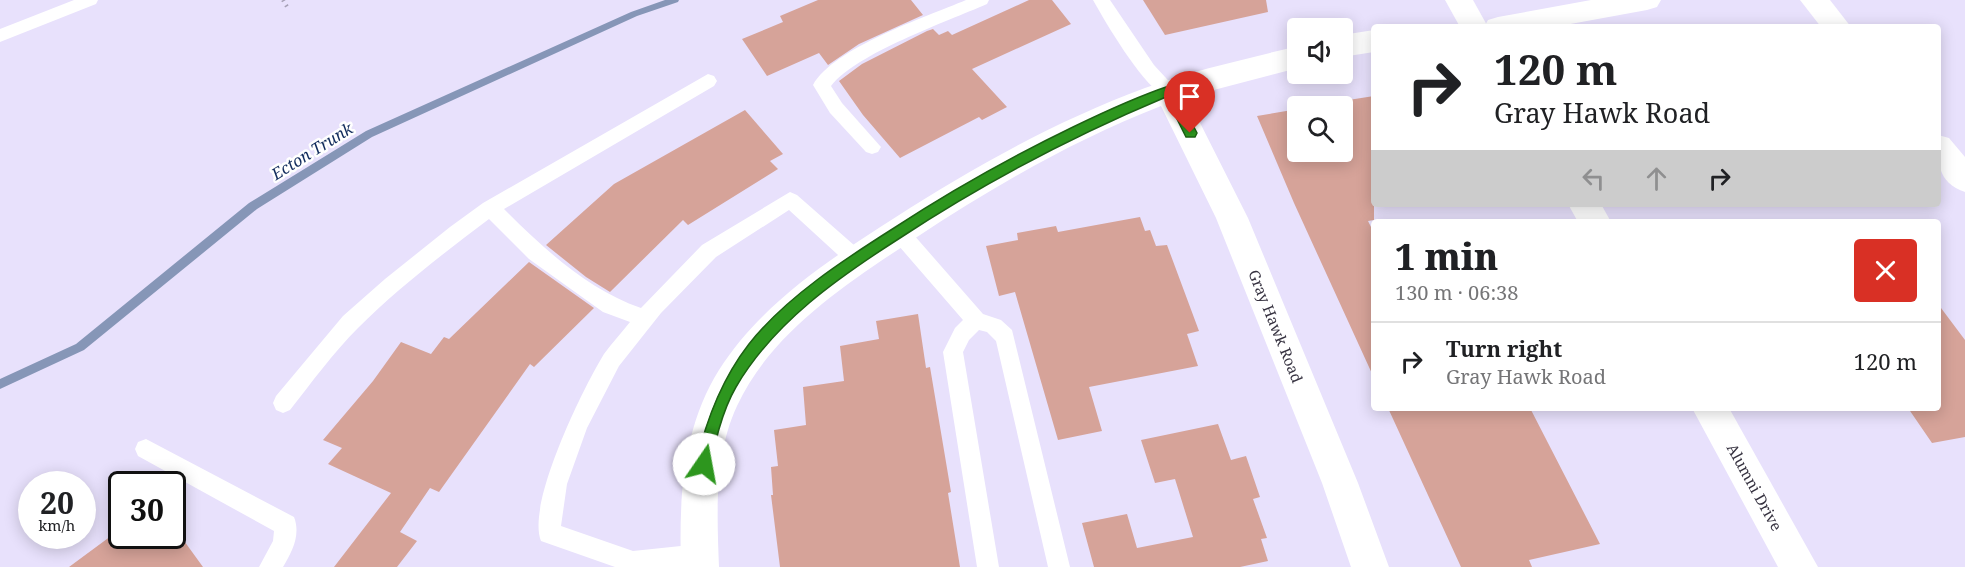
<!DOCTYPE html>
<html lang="en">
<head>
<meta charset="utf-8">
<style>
  :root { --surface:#fff; --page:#f6f6f6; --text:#202124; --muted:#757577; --line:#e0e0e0 }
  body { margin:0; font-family:"Noto Serif",serif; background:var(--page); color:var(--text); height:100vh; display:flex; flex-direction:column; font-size:22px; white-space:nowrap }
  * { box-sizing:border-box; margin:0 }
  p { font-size:20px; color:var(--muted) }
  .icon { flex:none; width:33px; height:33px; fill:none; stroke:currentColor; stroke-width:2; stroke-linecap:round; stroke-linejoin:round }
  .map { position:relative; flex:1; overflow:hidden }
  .side { position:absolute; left:1371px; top:219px; width:570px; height:192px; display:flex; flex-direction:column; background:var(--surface); border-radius:6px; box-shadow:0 3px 15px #0003 }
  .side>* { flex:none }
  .banner { position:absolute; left:1371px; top:24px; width:570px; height:183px; border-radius:6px; box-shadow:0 3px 15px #0003; background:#fff; color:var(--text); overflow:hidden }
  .buttons { position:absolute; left:1287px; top:18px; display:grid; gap:12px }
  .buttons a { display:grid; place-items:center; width:66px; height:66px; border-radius:6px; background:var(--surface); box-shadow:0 3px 15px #0003; font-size:30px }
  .speed { position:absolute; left:18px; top:471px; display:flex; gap:12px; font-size:30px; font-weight:700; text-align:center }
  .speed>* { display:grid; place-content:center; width:78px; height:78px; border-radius:50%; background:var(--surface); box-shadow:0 3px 15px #0003; line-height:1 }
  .speed small { font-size:15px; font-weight:400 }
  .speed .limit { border:3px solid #111; border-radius:9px; background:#fff; color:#111 }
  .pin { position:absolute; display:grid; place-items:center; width:51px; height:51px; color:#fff; margin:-62px -26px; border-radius:50% 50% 50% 0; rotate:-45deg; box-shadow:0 0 6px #0007 }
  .pin .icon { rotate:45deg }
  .me { position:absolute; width:66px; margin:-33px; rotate:12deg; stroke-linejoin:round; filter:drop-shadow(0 0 4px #0008) }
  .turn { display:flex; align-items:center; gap:21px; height:126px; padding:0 24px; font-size:27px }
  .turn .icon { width:78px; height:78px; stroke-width:2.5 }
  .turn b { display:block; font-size:42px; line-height:51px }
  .lanes { display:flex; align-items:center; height:57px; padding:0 24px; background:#0003; justify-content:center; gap:30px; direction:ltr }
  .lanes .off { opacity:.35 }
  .round { display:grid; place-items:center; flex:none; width:63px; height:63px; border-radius:6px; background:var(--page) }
  .overview { display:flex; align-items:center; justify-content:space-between; height:102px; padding:0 24px }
  h1 { font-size:36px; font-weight:800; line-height:45px }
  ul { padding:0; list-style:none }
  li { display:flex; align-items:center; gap:18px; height:78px; padding:0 24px; border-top:2px solid var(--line) }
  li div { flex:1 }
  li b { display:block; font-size:22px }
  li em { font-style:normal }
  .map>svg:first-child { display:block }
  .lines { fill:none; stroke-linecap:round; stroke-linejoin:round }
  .stream { fill:#8696b7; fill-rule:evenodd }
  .building { fill:#d6a399 }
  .path { stroke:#a6a0b6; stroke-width:4; stroke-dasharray:1.5 4.5; stroke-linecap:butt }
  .lane { fill:#fff; fill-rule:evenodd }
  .street { fill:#fff; fill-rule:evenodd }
  .secondary { fill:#fff; fill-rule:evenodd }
  .route { fill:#2d961e; stroke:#1d6214; stroke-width:1.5 }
  .labels { text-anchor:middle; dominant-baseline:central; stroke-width:5; stroke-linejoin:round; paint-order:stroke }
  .street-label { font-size:15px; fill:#363240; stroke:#fff }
  .water-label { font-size:16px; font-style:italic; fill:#112b5c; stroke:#fff }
</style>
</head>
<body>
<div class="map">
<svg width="1965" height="567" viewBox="0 0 1965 567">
  <rect width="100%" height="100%" fill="#e8e1fc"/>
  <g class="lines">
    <polygon class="stream" points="665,0 679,0 678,2 637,16 372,137 257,209 84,350 0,389 0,379 76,344 249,203 366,131 631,12"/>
  </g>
  <g class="building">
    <polygon points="818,0 911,0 923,15 859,44 828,65 819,53 767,76 742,39 783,22 780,16"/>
    <polygon points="1029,0 1052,0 1071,24 972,69 1007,107 982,120 979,117 900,158 863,115 839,81 862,64 927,31 933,29 939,35 948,31 952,35"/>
    <polygon points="1143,0 1266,0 1268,12 1165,35"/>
    <polygon points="1374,96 1374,220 1368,221 1374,233 1374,378 1294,203 1257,116 1298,109 1298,152 1342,152 1342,106 1310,106"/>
    <polygon points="745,110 783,154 770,161 778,169 688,225 683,220 610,292 586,277 546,245 614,184"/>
    <polygon points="1140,217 1145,231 1150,230 1156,246 1167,245 1199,331 1187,334 1198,366 1089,387 1102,431 1058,440 1015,292 999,296 986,246 1018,240 1017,233 1056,226 1058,232"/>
    <polygon points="529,262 594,308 534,367 530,364 439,492 430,488 400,532 417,541 397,567 334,567 391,493 328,464 342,448 323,440 373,381 401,342 431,354 444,337 449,339"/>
    <polygon points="1938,304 1965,340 1965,437 1932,443 1908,408 1938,408"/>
    <polygon points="918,314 926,368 930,367 951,492 948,493 960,567 780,567 771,495 773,495 771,467 778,466 774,430 806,425 803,387 844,381 840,346 879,339 876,321"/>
    <polygon points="1388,408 1530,408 1600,544 1529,560 1532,567 1461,567"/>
    <polygon points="1218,424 1231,460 1246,456 1260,497 1253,499 1267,538 1261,539 1268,561 1240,567 1094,567 1082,523 1127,514 1137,548 1193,537 1175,479 1155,483 1141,440"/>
    <polygon points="174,527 203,567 69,567 111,536 172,536"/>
  </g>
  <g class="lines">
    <polyline class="path" points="283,0 289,10"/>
    <g class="lane">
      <polygon points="74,0 98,0 96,4 0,42 0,29"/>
      <path d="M 966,0 L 989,0 L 987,4 C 946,22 857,53 831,86 L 842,103 L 881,147 L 878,152 L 872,154 L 866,152 L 830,113 L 813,85 C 833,48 926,17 966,0 Z"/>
      <path d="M 1093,0 L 1110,0 L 1154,65 L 1178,91 L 1175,96 C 1170,97 1166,98 1162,95 C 1139,79 1107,25 1093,0 Z"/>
      <path d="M 708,74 L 714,76 L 717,81 L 714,86 L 504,209 C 543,248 588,290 641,308 L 702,245 L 790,192 L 797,195 L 863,253 L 866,259 L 863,265 L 856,267 L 849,265 L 789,210 L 716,257 L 661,313 L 619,366 L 587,428 L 567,484 L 561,526 L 633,551 L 700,544 L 708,547 L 711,555 L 708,563 L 691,567 L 615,567 L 541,541 C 526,505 583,388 604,354 C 612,343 622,332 630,322 L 603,312 L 529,259 L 489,219 C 444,253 398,288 358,328 C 333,353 312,382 290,410 L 283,413 L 276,410 L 273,403 L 276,396 L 343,316 L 385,279 L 450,227 L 483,203 Z"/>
      <polygon points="899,224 906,226 983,314 1001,320 1012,330 1070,567 1048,567 996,341 987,332 979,330 969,340 963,352 999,567 977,567 943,352 955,328 963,320 892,238 890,232 892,226"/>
      <path d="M 146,439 L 294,517 C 301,535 292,552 283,567 L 259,567 L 273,541 L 274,531 L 138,456 L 135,449 L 138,442 Z"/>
    </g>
    <g class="street">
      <polygon points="1591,0 1661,0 1657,7 1647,10 1554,27 1484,27 1488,20 1498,17"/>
      <polygon points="1800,0 1830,0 1851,27 1821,27"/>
      <polygon points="1374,30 1374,52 1342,57 1342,35"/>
      <path d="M 1298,46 L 1298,68 L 1187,97 L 1248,218 L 1358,483 L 1389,567 L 1351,567 L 1322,483 L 1216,218 L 1161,106 C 1076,139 994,186 917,237 C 851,281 772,330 737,406 C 714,455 717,514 719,567 L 681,567 C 679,499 682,429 719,370 C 762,303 830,259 896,217 C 974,167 1058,120 1145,88 C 1194,70 1246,59 1298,46 Z"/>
      <path d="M 1938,135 L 1949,138 L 1965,157 L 1965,192 C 1936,182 1938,161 1938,135 Z"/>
    </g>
    <g class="secondary">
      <polygon points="1445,0 1473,0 1488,27 1460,27"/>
      <polygon points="1568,204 1601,204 1611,222 1578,222"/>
      <polygon points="1692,408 1729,408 1818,567 1778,567"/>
    </g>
  </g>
  <path class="route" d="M 1169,86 L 1175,91 L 1197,133 L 1195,137 L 1186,137 L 1166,97 C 1073,136 985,182 900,238 C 839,277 774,322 736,387 C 729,399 723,415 719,429 C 715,442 715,456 709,469 L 704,471 L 698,469 L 696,464 C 706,420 721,380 749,344 C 786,297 845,259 894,228 C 952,190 1011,157 1073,127 C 1104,112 1136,97 1169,86 Z"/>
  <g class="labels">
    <g class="street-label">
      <text transform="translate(1276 326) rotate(68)">Gray Hawk Road</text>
      <text transform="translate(1755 487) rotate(61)">Alumni Drive</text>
    </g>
    <g class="water-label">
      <text transform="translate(312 151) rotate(-32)">Ecton Trunk</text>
    </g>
  </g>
</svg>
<div class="buttons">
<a><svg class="icon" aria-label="sound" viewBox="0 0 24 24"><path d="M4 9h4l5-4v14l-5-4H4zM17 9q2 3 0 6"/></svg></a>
<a><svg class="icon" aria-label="search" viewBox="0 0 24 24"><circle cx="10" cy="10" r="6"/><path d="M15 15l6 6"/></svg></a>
</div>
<div class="speed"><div>20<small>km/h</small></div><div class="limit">30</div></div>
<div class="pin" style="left:1190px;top:133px;background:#d93025"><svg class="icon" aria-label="arrive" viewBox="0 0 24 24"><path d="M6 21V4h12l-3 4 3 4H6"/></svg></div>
<svg class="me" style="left:704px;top:464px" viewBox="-20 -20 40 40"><circle r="19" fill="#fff"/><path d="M0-13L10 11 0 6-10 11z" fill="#2d961e"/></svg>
<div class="banner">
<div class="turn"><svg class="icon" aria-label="right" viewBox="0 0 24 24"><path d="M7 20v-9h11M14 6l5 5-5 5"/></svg><div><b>120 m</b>Gray Hawk Road</div></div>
<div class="lanes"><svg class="icon off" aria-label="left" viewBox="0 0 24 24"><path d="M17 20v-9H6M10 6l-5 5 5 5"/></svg><svg class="icon off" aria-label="ahead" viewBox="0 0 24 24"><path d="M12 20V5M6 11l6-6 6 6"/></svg><svg class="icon" aria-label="right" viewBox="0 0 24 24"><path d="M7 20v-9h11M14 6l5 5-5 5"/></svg></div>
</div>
<section class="side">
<div class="overview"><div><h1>1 min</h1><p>130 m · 06:38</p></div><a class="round" style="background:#d93025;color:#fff"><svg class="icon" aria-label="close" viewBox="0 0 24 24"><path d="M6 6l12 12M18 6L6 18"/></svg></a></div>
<ul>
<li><svg class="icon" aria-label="right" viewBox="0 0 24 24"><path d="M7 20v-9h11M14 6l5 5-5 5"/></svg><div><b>Turn right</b><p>Gray Hawk Road</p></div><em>120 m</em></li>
</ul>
</section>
</div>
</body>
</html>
